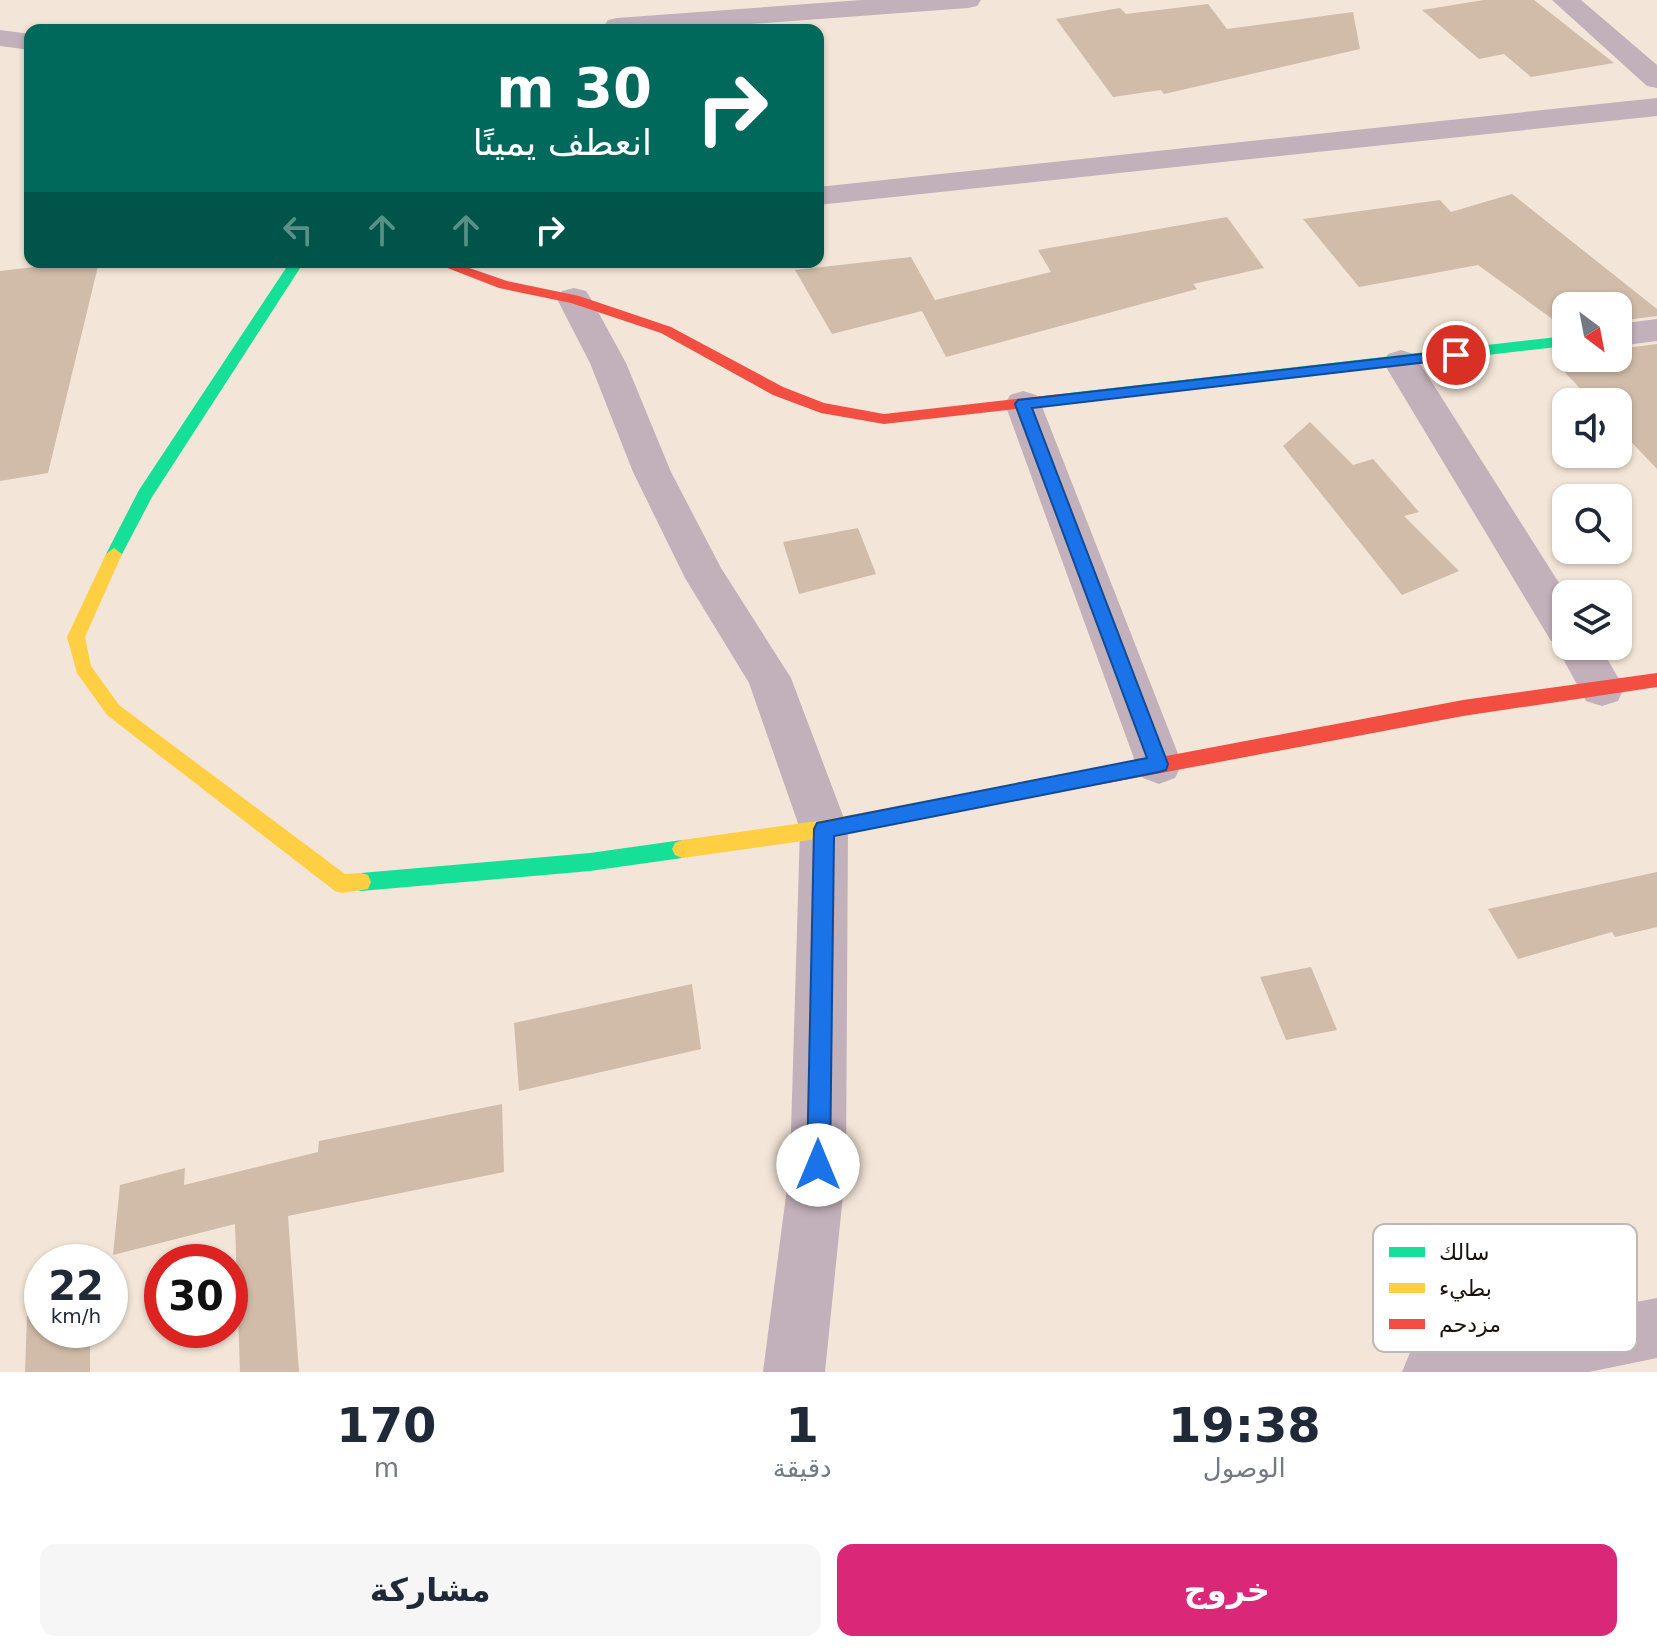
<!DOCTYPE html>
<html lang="ar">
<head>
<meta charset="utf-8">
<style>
  :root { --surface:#fff; --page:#f6f6f7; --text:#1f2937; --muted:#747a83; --accent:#db2777 }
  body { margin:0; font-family:"DejaVu Sans",Vazirmatn,sans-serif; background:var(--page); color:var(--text); direction:rtl; height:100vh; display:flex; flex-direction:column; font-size:30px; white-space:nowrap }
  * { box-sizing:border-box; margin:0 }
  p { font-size:26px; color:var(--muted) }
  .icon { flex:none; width:44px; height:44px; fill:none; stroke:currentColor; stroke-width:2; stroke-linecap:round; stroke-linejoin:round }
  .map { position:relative; height:1372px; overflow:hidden; direction:ltr }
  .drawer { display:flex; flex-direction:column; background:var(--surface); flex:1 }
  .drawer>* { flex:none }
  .top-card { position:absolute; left:24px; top:24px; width:800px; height:244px; border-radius:16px; box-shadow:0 2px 6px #0004; direction:rtl; background:#00695c; color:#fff; overflow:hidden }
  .needle { width:52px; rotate:148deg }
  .controls { position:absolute; left:1552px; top:292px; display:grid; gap:16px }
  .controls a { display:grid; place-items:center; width:80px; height:80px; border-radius:16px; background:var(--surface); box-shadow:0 2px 6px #0004; font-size:40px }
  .speed { position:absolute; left:24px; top:1244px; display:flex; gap:16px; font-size:40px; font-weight:700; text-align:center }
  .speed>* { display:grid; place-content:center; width:104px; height:104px; border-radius:50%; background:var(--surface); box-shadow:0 2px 6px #0004; line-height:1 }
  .speed small { font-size:20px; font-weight:400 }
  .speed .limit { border:12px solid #d22; background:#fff; color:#111 }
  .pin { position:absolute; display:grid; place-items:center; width:68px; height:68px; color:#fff; margin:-34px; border:4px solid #fff; border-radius:50%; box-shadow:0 2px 8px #0007 }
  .me { position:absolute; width:88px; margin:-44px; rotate:0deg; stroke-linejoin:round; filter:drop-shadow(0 0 6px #0008) }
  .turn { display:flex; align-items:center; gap:28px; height:168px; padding:0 40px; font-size:36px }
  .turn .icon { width:104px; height:104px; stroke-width:2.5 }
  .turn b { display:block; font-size:56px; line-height:68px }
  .lanes { display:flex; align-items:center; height:76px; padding:0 40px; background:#0003; justify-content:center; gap:40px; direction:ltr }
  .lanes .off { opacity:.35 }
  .eta { display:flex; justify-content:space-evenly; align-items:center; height:136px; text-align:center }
  .eta b { font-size:48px; font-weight:700; line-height:56px }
  .button { display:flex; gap:16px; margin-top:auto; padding:16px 40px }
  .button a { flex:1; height:92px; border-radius:16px; background:var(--accent); color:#fff; font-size:32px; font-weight:700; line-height:92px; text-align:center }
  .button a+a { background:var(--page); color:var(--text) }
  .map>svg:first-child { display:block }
  .building { fill:#d0bca8 }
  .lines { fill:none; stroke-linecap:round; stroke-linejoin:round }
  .street { fill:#c2b0ba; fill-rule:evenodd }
  .fast { fill:#16e098; fill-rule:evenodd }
  .slow { fill:#ffcf43; fill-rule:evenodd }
  .jam { fill:#f24e42; fill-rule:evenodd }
  .route { fill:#1a73e8; stroke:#114b97; stroke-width:2 }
  .key { fill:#fff; stroke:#bbb8b6; stroke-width:2 }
  .key-label { font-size:22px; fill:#1b130b }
</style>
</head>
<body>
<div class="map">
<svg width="1657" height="1372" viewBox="0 0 1657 1372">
  <rect width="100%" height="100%" fill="#f3e5d8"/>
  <g class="building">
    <polygon points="1484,0 1534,0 1614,63 1531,77 1504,54 1479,59 1422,10"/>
    <polygon points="1208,4 1227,29 1353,12 1360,49 1164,94 1161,90 1113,97 1056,19 1120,8 1126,14"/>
    <polygon points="1512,194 1657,309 1657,316 1618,321 1618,306 1566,306 1566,326 1562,326 1478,265 1359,287 1303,219 1440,200 1451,212"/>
    <polygon points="1227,217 1264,268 1193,284 1197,289 946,357 922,311 832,334 795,270 911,257 935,300 1051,272 1038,250"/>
    <polygon points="77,262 99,262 48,473 0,481 0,271"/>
    <polygon points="1657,344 1657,469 1618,428 1618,402 1593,402 1556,363 1576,358 1618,358 1618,349"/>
    <polygon points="1310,422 1353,465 1373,459 1419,512 1404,516 1459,571 1402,595 1283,446"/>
    <polygon points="858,528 876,574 799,594 783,542"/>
    <polygon points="1657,872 1657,927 1615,937 1612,932 1518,959 1488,909"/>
    <polygon points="1311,967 1337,1030 1286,1040 1260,977"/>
    <polygon points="692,984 701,1049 519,1091 514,1023"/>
    <polygon points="502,1104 504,1172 288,1216 299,1372 240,1372 235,1224 113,1255 120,1185 185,1168 184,1185 318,1152 319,1141"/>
    <polygon points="42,1311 42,1330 90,1330 90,1372 25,1372 27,1316"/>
  </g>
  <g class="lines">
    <g class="street">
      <polygon points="862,0 981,0 977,6 968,8 671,30 606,30 604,26 608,20 617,18"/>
      <polygon points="1552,0 1581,0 1657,65 1657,88 1647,86"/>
      <polygon points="0,30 30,34 30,50 0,46"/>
      <polygon points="1657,98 1657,116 818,205 818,187"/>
      <polygon points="574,288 586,291 591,299 626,363 671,472 721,568 791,678 848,829 846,1165 825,1372 763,1372 790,1165 800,829 749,683 685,578 633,472 590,363 557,299 562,291"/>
      <polygon points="1657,319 1657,341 1618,346 1618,324"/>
      <polygon points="1401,350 1414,354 1566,594 1566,646 1600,646 1624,688 1618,701 1602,706 1586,701 1556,646 1557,643 1551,641 1383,362 1388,354"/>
      <polygon points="1023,391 1036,395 1041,404 1182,764 1175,778 1159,784 1143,778 1136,764 1005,404 1010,395"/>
      <polygon points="1657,1298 1657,1358 1589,1372 1402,1372 1411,1350 1433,1341"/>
    </g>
    <g class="fast">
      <polygon points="290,262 304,262 152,497 120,558 108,558 106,554 139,490"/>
      <polygon points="1566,336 1566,346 1060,404 1053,399 1060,394"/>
      <polygon points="682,840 689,843 692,849 689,855 682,858 590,871 361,891 354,889 351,882 354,875 361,873 590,853"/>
    </g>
    <g class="slow">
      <polygon points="114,548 122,554 85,637 91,666 119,705 345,874 361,873 368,875 371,882 368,889 342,893 335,891 107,715 77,673 67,637 106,554"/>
      <polygon points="1071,774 1078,776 1081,782 1078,788 1071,790 824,838 682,858 675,855 672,849 675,843 682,840 824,820"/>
    </g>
    <g class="jam">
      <polygon points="432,262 452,262 507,281 579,296 671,327 783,387 824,403 884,414 1060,394 1067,399 1060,404 884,424 821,413 773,395 661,333 571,303 499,288"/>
      <polygon points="1657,673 1657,687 1463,716 1071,790 1064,788 1061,782 1064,776 1071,774 1463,700"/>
    </g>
  </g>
  <polygon class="route" points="1456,350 1462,352 1462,358 1032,408 1168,764 1166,770 1159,772 834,836 830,1165 826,1174 818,1177 810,1174 807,1165 814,829 817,823 1147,758 1015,404 1018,400"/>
  <rect x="1373" y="1224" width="264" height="128" rx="12" class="key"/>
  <rect x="1389" y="1247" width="36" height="10" fill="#16e098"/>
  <rect x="1389" y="1283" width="36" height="10" fill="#ffcf43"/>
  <rect x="1389" y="1319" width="36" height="10" fill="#f24e42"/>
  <g class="key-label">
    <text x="1439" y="1260">سالك</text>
    <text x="1439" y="1296">بطيء</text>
    <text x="1439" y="1332">مزدحم</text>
  </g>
</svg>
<div class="controls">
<a><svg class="needle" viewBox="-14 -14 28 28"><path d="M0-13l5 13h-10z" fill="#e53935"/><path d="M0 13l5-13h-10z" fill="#747a83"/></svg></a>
<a><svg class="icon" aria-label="sound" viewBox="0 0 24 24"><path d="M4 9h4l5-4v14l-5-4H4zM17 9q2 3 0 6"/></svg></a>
<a><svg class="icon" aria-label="search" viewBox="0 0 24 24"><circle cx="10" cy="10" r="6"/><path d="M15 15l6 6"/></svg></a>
<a><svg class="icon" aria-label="layers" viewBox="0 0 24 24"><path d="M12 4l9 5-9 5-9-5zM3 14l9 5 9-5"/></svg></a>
</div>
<div class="speed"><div>22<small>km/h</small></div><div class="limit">30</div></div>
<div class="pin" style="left:1456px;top:355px;background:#d93025"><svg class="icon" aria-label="arrive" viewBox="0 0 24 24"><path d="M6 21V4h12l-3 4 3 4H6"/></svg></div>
<svg class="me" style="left:818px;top:1165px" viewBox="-20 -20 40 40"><circle r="19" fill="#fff"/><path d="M0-13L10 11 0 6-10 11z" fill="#1a73e8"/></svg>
<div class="top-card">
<div class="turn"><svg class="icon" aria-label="right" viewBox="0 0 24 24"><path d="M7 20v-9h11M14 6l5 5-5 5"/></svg><div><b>30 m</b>انعطف يمينًا</div></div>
<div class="lanes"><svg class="icon off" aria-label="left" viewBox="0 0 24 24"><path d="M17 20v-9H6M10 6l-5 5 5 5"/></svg><svg class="icon off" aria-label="ahead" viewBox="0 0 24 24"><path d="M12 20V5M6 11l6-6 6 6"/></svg><svg class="icon off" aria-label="ahead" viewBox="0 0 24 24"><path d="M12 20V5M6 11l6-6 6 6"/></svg><svg class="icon" aria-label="right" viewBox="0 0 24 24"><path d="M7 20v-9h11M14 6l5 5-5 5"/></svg></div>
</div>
</div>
<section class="drawer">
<div class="eta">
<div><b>19:38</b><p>الوصول</p></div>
<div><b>1</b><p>دقيقة</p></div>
<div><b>170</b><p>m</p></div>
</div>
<div class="button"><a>خروج</a><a>مشاركة</a></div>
</section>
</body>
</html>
